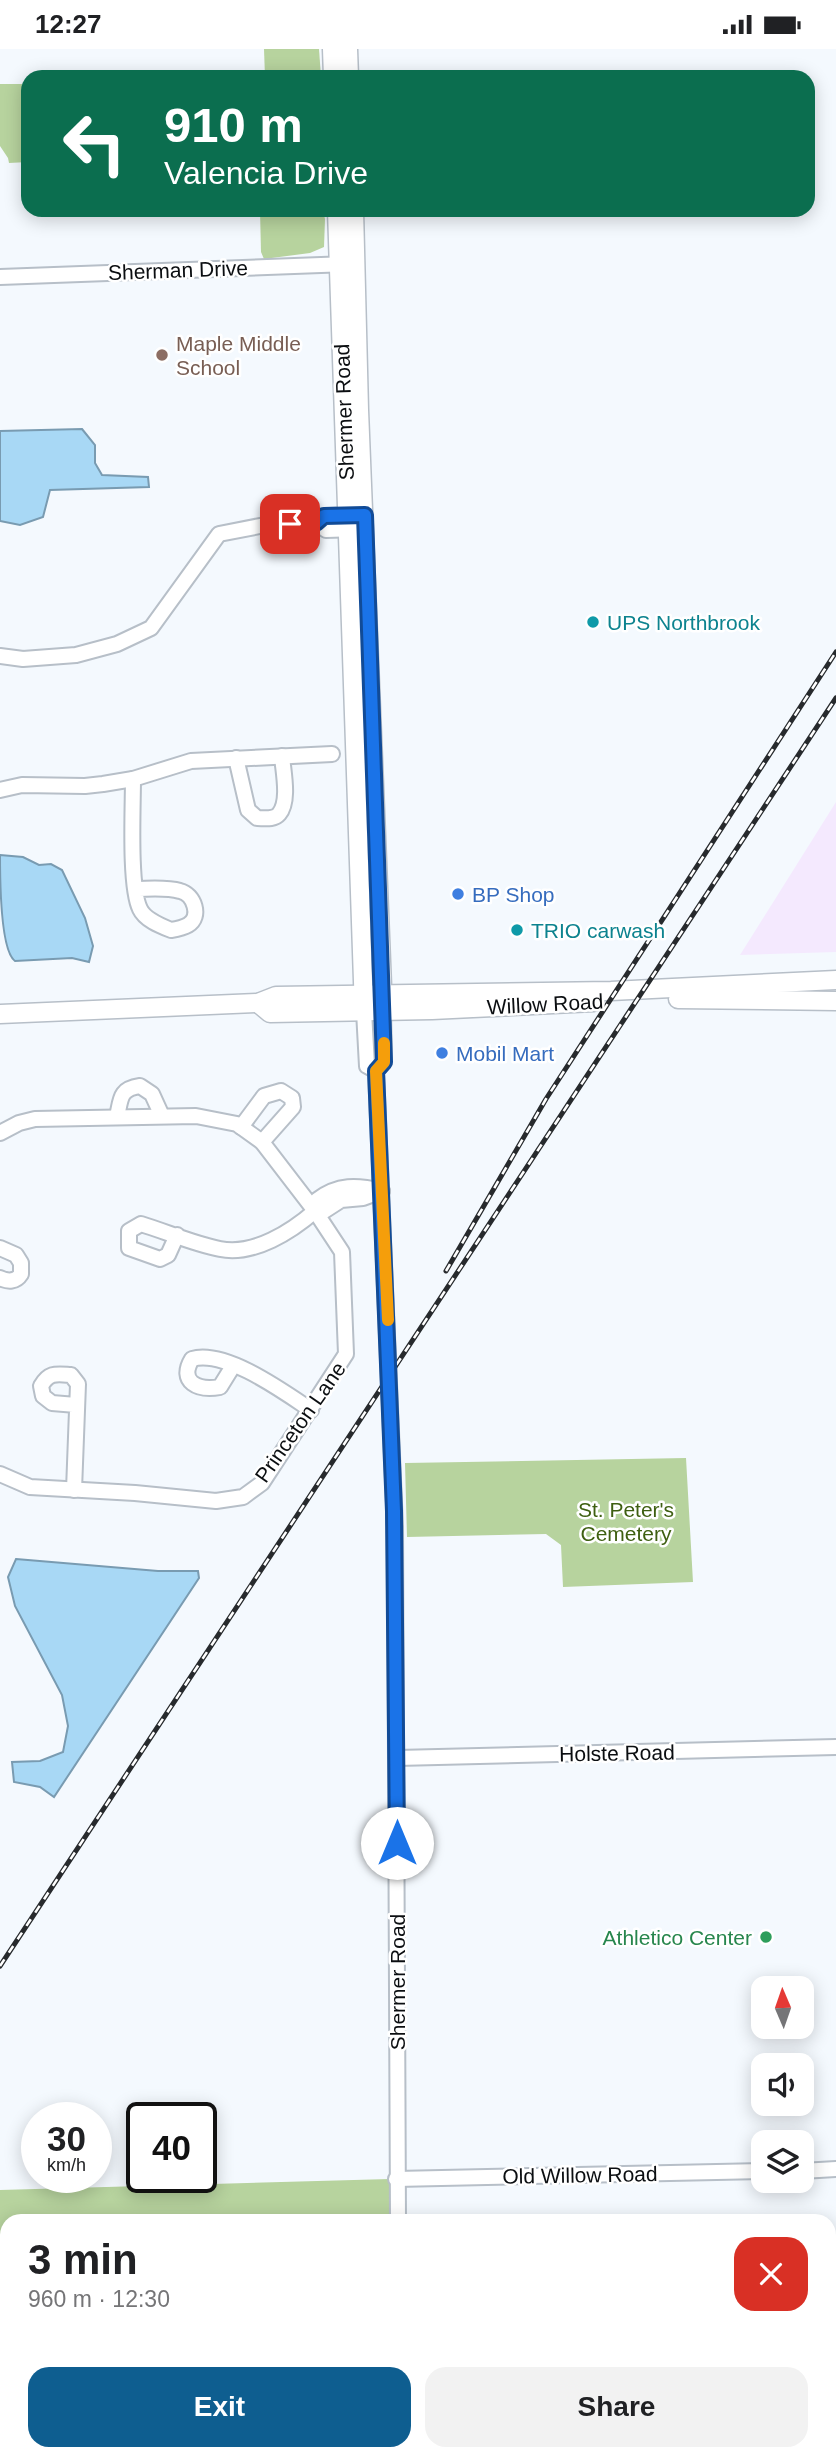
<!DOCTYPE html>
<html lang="en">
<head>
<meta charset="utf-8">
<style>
  :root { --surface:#fff; --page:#f2f2f2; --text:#202124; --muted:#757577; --accent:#0e5e90 }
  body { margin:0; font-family:Helvetica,sans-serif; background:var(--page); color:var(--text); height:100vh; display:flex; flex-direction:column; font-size:26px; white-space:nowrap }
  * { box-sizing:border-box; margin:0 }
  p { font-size:23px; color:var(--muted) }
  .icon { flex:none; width:38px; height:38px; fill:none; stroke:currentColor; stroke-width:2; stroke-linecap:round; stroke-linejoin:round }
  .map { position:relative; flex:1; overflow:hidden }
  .details { position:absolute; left:0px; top:2165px; width:836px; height:247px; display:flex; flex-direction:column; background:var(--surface); border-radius:21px 21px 0 0; box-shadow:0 4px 18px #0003 }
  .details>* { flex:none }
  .guide { position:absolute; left:21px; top:21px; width:794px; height:147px; border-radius:21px; box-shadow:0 4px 18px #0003; background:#0b6e4f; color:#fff; overflow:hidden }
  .needle { width:46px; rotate:358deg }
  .buttons { position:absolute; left:751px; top:1927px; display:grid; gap:14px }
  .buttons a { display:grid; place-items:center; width:63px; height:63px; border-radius:14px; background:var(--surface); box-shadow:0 4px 18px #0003; font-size:35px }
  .speed { position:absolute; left:21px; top:2053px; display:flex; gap:14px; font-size:35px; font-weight:700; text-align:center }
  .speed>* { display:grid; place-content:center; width:91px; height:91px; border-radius:50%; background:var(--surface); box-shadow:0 4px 18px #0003; line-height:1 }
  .speed small { font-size:18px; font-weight:400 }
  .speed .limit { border:4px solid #111; border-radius:10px; background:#fff; color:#111 }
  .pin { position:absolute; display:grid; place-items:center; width:60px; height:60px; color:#fff; margin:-30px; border-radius:14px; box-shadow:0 4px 10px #0006 }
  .me { position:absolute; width:77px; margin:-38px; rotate:0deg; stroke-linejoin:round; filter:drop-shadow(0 0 5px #0008) }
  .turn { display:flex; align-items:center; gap:24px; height:147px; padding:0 28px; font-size:32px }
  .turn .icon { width:91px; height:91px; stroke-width:2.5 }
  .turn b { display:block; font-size:49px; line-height:60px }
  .round { display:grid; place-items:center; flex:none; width:74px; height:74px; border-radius:21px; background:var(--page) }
  .overview { display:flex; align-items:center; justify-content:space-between; height:119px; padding:0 28px }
  h1 { font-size:42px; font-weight:800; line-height:52px }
  .action { display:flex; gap:14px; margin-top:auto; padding:14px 28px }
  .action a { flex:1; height:80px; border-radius:21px; background:var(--accent); color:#fff; font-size:28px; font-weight:800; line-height:80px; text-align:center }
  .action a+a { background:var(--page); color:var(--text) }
  .status { display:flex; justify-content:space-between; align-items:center; height:49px; padding:0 35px; background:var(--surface); direction:ltr }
  .status svg { height:19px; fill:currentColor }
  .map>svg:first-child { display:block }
  .commercial { fill:#f4e9fe }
  .green { fill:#b7d39e }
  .water { fill:#a8d8f5; stroke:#799bb1; stroke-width:2 }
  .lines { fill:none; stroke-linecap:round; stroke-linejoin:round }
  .minor-casing { stroke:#b7bfc8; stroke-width:18 }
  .major-casing { stroke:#b7bfc8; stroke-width:21 }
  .minor { stroke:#fff; stroke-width:14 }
  .major { stroke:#fff; stroke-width:18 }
  .rail-casing { stroke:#272a2d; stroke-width:5 }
  .rail { stroke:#fff; stroke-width:2.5; stroke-dasharray:8; stroke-linecap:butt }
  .route-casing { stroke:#114b97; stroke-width:18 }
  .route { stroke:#1a73e8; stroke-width:12 }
  .slow { stroke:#f59e0b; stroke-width:12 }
  .education-dot { fill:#8d6e63; stroke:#fff; stroke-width:2.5 }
  .culture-dot { fill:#0f9aa8; stroke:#fff; stroke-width:2.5 }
  .shop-dot { fill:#3f7fe0; stroke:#fff; stroke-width:2.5 }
  .leisure-dot { fill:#2e9e5b; stroke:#fff; stroke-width:2.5 }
  .labels { text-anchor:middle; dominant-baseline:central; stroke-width:5; stroke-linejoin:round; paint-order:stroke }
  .street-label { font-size:21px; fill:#0b0e11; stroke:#fff }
  .education-label { font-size:21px; fill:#785e54; stroke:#fff; text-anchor:start }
  .culture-label { font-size:21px; fill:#0d838f; stroke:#fff; text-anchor:start }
  .shop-label { font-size:21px; fill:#366cbe; stroke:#fff; text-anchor:start }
  .park-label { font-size:21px; fill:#3e5f11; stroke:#fff }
  .leisure-label { font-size:21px; fill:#27864d; stroke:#fff; text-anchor:end }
</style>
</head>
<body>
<div class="status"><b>12:27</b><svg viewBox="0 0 49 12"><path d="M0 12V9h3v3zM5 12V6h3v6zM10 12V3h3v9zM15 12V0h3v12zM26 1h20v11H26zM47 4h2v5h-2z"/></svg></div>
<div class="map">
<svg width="836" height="2410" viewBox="0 0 836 2410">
  <rect width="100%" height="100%" fill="#f4f9fe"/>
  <polygon class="commercial" points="836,753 836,903 740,906"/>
  <g class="green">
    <polygon points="264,0 319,0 321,28 265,28"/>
    <polygon points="0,35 22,35 22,48 28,50 28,113 9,114 8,109 0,97"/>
    <polygon points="260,161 323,161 325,170 324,198 310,204 264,210 261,203"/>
    <polygon points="686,1409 693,1533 563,1538 561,1496 546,1485 407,1488 405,1414"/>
    <polygon points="390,2130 390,2172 7,2172 7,2404 394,2404 394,2410 0,2410 0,2141"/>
  </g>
  <g class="water">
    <polygon points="82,380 95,396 95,414 102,426 148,428 149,438 50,441 43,468 20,476 0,472 0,382"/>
    <path d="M 0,806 L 23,808 L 39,816 L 51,815 L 62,821 L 85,869 L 93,897 L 89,913 L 72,909 L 15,912 C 0,901 0,829 0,806 Z"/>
    <polygon points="16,1510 158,1522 198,1522 199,1529 54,1748 40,1738 14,1733 12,1713 40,1712 63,1703 68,1677 62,1646 15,1557 8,1528"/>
  </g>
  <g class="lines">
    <g class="minor-casing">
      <g id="minor">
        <polyline points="0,228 348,215"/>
        <polyline points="316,474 326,481 358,480"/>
        <polyline points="0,607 23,610 76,606 117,595 151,579 219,485 265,476 316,474 325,467 355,466"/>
        <path d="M 236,709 L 248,761 L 257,769 C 264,769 274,771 279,765 C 290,752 283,722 282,707"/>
        <path d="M 133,730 C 133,758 129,838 140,860 C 145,871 161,877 171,881 C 177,880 183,879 188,876 C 202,868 194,845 180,842 C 166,838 149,840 135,840"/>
        <polyline points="0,741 22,736 85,737 103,735 133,730 191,712 332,705"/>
        <polyline points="364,962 367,1017 376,1022"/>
        <polyline points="383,962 384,1013 376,1022 395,1478 398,2172"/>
        <path d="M 117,1068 C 121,1050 119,1040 140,1037 L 152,1045 L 162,1067"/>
        <polyline points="241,1078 264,1047 281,1042 292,1049 293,1058 262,1093"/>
        <polyline points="0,1084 19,1074 35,1070 196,1067 237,1075 262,1093 315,1162 342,1203 346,1305 262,1434 243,1448 216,1452 135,1444 30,1438 0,1425"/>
        <path d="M 315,1162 L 317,1151 C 338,1135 357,1136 382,1142"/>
        <path d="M 177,1186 L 168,1206 L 160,1210 L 129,1199 L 129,1182 L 141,1175 C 167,1183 194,1195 220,1200 C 254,1207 292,1182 315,1162 L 324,1162 L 341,1151 L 363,1149 L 382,1142"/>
        <path d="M 0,1199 L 16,1206 L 21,1214 L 21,1225 C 16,1233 8,1233 0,1229"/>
        <path d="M 233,1317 L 220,1338 C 198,1342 178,1333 192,1310 C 225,1300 284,1343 311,1361"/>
        <path d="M 74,1441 L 78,1335 L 71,1326 C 56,1325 49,1323 41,1337 L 43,1347 L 52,1354 L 76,1356"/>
        <polyline points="397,1709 836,1698"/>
        <polyline points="802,2122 836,2120"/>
        <polyline points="396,2130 763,2122"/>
        <polyline points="407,2404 407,2410"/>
      </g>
    </g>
    <g class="major-casing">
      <g id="major">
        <polyline points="332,0 333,28"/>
        <polyline points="348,0 349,28"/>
        <polyline points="337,161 364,962"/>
        <polyline points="354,161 359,361 383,962"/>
        <polyline points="678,950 836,952"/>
        <polyline points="258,954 270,964 432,961 594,953"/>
        <polyline points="0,965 258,954 276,947 611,942 836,931"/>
      </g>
    </g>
    <use href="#minor" class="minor"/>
    <use href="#major" class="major"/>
    <g class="rail-casing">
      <g id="rail">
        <polyline points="446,1222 546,1050 836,603"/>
        <polyline points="0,1917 836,649"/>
      </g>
    </g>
    <use href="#rail" class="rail"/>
  </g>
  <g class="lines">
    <g class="route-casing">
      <polyline id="route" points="290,475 316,474 324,467 365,466 384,1013 376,1022 394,1462 397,1794"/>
    </g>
    <use href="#route" class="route"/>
    <polyline class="slow" points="384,994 384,1013 376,1022 388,1271"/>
  </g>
  <circle class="education-dot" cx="162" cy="306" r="7"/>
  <g class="culture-dot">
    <circle cx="593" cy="573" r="7"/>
    <circle cx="517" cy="881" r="7"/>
  </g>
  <g class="shop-dot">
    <circle cx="458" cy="845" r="7"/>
    <circle cx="442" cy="1004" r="7"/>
  </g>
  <circle class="leisure-dot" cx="766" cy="1888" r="7"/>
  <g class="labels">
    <g class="street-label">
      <text transform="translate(178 221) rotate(-2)">Sherman Drive</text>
      <text transform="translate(344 363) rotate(-92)">Shermer Road</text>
      <text transform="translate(545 955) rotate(-3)">Willow Road</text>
      <text transform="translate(300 1373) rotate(-55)">Princeton Lane</text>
      <text transform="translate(617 1704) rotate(-1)">Holste Road</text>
      <text transform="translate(397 1933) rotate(-90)">Shermer Road</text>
      <text transform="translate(580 2126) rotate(-1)">Old Willow Road</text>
    </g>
    <g class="education-label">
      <text x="176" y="294">Maple Middle<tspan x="176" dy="24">School</tspan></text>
    </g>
    <g class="culture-label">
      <text x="607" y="573">UPS Northbrook</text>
      <text x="531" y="881">TRIO carwash</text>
    </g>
    <g class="shop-label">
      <text x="472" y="845">BP Shop</text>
      <text x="456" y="1004">Mobil Mart</text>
    </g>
    <g class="park-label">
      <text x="626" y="1460">St. Peter's<tspan x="626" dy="24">Cemetery</tspan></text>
    </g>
    <g class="leisure-label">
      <text x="752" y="1888">Athletico Center</text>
    </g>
  </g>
</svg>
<div class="buttons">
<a><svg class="needle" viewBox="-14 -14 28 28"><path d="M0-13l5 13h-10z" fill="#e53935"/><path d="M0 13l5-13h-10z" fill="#757577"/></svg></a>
<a><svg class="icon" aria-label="sound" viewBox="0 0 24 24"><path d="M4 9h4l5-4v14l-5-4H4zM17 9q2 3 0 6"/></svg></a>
<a><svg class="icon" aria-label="layers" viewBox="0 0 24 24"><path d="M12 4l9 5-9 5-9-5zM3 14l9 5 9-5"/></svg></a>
</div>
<div class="speed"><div>30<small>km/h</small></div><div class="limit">40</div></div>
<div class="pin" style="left:290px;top:475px;background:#d93025"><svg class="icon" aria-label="arrive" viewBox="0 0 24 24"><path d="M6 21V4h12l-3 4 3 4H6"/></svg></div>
<svg class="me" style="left:397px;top:1794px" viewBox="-20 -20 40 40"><circle r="19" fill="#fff"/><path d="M0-13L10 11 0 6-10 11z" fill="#1a73e8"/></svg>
<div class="guide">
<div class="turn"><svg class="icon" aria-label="left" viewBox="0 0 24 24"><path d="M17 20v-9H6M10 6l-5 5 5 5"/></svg><div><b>910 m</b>Valencia Drive</div></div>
</div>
<section class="details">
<div class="overview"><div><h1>3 min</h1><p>960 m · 12:30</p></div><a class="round" style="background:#d93025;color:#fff"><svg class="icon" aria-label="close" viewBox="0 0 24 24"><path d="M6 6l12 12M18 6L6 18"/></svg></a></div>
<div class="action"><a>Exit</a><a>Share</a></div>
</section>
</div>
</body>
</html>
